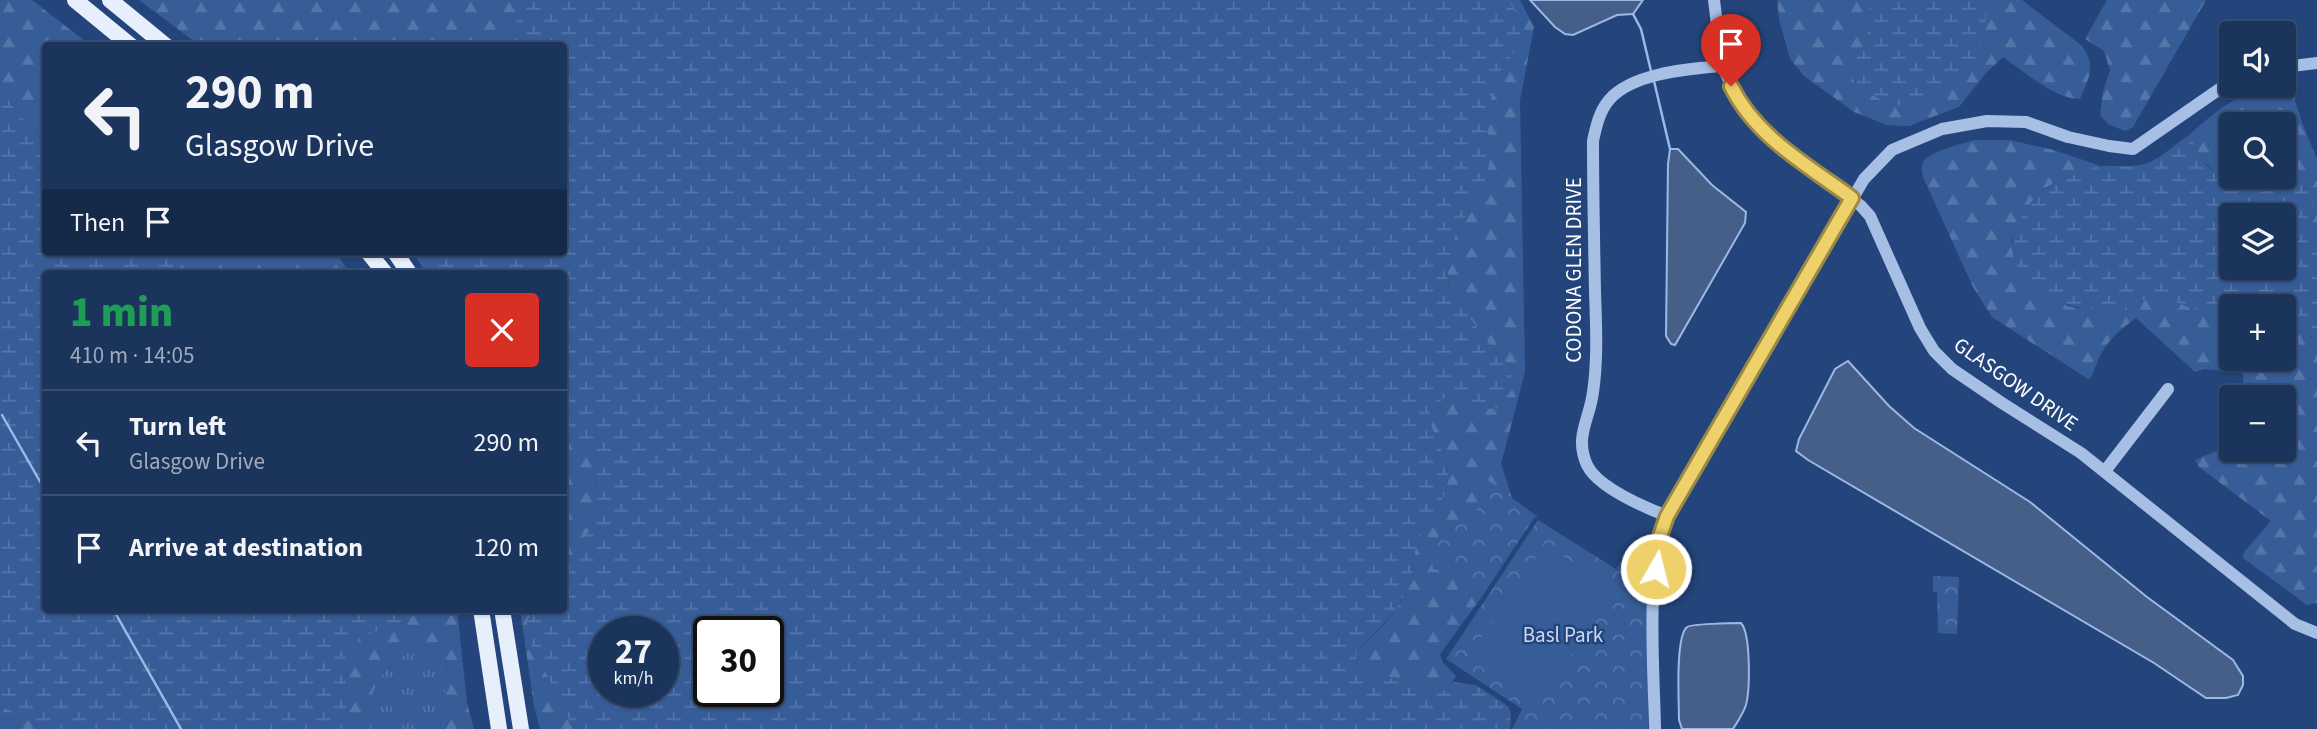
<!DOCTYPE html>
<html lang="en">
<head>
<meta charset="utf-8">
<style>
  :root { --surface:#1b345c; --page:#283f65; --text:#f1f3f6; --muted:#a0aabb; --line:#394f72 }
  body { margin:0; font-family:"Source Sans 3",sans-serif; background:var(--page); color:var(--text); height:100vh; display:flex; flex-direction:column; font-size:26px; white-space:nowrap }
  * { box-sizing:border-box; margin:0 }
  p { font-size:23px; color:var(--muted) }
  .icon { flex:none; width:38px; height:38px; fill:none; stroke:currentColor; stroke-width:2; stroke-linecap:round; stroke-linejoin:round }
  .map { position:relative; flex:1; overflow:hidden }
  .details { position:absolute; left:42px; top:270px; width:525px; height:343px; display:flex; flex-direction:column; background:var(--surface); border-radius:7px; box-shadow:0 2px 5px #0004,0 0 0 2px var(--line) }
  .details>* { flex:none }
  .banner { position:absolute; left:42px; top:42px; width:525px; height:214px; border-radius:7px; box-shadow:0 2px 5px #0004,0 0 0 2px var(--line); background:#1b345c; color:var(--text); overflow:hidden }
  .tools { position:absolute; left:2219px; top:21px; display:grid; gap:14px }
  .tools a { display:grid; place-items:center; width:77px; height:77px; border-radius:7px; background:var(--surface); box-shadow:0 2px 5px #0004,0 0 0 2px var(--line); font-size:35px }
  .speed { position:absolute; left:588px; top:616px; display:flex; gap:14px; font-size:35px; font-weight:700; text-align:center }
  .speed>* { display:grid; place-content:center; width:91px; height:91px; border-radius:50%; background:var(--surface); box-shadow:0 2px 5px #0004,0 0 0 2px var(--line); line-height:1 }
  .speed small { font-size:18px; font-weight:400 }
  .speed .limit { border:4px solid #111; border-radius:10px; background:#fff; color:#111 }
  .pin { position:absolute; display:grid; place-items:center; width:60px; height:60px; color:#fff; margin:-72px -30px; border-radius:50% 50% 50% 0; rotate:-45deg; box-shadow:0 0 7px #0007 }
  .pin .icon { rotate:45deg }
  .me { position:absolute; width:77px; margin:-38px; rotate:8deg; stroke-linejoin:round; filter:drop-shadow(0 0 5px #0008) }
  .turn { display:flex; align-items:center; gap:24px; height:147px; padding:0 28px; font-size:32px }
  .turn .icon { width:91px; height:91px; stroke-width:2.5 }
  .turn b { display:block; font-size:49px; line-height:60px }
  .then { display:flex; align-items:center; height:66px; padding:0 28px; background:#0003; gap:14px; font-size:26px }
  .round { display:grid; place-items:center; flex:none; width:74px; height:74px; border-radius:7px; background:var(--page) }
  .summary { display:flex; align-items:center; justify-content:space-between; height:119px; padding:0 28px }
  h1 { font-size:42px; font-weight:800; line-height:52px; color:#1e9e55 }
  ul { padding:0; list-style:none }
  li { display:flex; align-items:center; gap:21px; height:105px; padding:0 28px; border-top:2px solid var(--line) }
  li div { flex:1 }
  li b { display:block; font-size:26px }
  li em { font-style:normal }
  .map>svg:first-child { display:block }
  .grass { fill:url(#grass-tufts) }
  .forest { fill:url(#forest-firs) }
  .wetland { fill:url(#wetland-marsh); fill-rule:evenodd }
  .park { fill:url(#park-crowns) }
  .pitch { fill:#375d99 }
  .water { fill:#465f88; stroke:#9bb9e6; stroke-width:2 }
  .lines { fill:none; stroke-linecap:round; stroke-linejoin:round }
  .stream { stroke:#9bb9e6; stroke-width:2.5 }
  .minor { stroke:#a7bfe5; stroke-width:12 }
  .major { stroke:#e7eefc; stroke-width:16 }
  .route-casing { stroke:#9b8846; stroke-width:18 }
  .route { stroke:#efd16b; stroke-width:12 }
  .labels { text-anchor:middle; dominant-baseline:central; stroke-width:5; stroke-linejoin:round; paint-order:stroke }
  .street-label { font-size:21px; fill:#fff; stroke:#24457b }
  .park-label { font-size:21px; fill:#cadaf4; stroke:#24457b }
</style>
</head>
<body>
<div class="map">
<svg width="2317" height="729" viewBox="0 0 2317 729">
  <defs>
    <pattern id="grass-tufts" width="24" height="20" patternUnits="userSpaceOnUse" patternTransform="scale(1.75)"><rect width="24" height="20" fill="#375d99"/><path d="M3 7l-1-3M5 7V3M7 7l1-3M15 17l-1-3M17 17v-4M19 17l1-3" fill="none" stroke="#5575a8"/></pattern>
    <pattern id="forest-firs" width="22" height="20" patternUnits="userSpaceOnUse" patternTransform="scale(1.75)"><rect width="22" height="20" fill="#375d99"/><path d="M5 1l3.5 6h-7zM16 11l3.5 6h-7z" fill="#5575a8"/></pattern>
    <pattern id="wetland-marsh" width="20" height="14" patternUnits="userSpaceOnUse" patternTransform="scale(1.75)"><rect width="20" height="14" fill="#375d99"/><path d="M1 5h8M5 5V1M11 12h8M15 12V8" fill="none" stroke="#5575a8"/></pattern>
    <pattern id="park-crowns" width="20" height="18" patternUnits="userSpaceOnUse" patternTransform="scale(1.75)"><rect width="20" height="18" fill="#375d99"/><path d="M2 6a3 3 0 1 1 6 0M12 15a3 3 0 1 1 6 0" fill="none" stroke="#5575a8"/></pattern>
  </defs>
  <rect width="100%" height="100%" fill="#24457b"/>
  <path class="grass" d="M 437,642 C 455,658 443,707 440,729 L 370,729 C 363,683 393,652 437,642 Z"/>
  <g class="forest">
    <polygon points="0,0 32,0 90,45 46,46 45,145 0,90"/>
    <polygon points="139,0 530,0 521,12 503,46 199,45"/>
    <path d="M 1508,0 L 1520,0 L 1534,27 L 1520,100 L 1525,372 L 1501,464 L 1512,498 L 1486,480 L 1474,519 L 1446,527 L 1433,568 L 1448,572 L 1472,582 L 1481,598 L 1440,654 L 1443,663 L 1456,676 L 1446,692 L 1434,685 L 1399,681 L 1357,667 L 1356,652 C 1378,631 1401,610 1411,580 C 1415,568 1413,554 1417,543 C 1425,519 1448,502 1448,475 C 1448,450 1428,434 1429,410 L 1443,399 L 1457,395 L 1475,408 L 1511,368 L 1488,343 L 1449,289 L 1447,269 L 1455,236 L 1487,177 L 1488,135 L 1483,120 L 1500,72 L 1514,53 L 1523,26 Z"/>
    <path d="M 1777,0 L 2022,0 L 2081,45 C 2097,65 2089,78 2080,99 C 2056,100 2022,70 2003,57 L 1986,73 L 1959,107 L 1909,126 L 1887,125 L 1854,112 L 1804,76 L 1790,59 L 1779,19 Z"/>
    <polygon points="2107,0 2206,0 2133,127 2125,131 2108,124 2100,115 2103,92 2110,70 2104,51 2085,39"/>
    <path d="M 2291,83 L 2294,86 L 2295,101 L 2303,125 L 2317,159 L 2317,235 L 2307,224 L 2289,166 L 2284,166 L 2284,124 L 2231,124 L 2231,175 L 2215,173 L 2201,158 L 2189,135 C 2217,110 2245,86 2284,86 L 2284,84 Z"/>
    <path d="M 1974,140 L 2009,140 L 2050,149 L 2101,166 C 2044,184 2035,186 2011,242 L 2067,306 L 2121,314 L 2138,302 L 2159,295 L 2231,324 L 2231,359 L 2284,359 L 2284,324 L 2317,340 L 2317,603 L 2307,605 L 2243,558 L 2244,552 L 2271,521 L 2199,467 L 2195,460 L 2231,445 L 2231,450 L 2284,450 L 2284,397 L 2244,397 L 2243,373 L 2204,369 L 2195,372 L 2136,318 C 2108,339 2103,346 2091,378 L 2088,379 L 1992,317 L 1973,287 L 1923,177 C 1923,176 1921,166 1922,165 C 1924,152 1963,144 1974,140 Z"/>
    <polygon points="185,252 335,252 350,273 171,273"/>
    <polygon points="564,431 572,434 590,449 596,478 598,509 592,527 564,570"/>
    <path d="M 414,609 L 457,609 L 467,703 L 474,729 L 440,729 C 443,707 455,657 437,642 C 393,652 363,683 370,729 L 347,729 L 346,649 L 372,633 L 408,621 Z"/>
    <polygon points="520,609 535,609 527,621 574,729 540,729 534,706"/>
    <polygon points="0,706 23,716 38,729 0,729"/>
  </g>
  <g class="wetland">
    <path d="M 530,0 L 1508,0 L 1523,26 L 1514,53 L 1500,72 L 1483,120 L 1488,135 L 1490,157 L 1487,177 L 1455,236 L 1447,269 L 1449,289 L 1488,343 L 1511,368 L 1512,390 L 1496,409 L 1475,408 L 1457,395 L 1443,399 L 1430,410 C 1428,434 1448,450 1448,475 C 1448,498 1430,519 1419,538 C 1413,550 1415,567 1411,580 C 1401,610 1377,630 1356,652 L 1357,667 L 1399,681 L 1434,685 L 1446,692 L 1453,682 L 1476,685 L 1508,706 L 1511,713 L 1510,729 L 574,729 L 527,636 L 527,621 L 535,609 L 564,609 L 564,570 L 592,527 L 598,509 L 596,478 L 590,449 L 572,434 L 564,431 L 564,273 L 426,273 L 413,252 L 564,252 L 564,46 L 503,45 L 521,12 ZM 604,632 L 663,632 L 663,691 L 604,691 ZM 709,632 L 768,632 L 768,691 L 709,691 Z"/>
    <path d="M 1870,0 L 1990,0 L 1975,68 L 1942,95 L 1920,108 L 1889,104 L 1855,86 C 1848,61 1861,56 1867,34 C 1869,23 1869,11 1870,0 Z"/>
    <polygon points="0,90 45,145 46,252 185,252 171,273 46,273 46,609 414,609 408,621 372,633 346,649 347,729 38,729 23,716 0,706"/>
    <path d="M 2189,135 C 2196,147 2202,164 2214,172 C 2225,180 2267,177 2284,177 L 2284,166 L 2306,175 L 2313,206 L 2307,224 L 2317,235 L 2317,340 L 2284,324 L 2284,306 L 2231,306 L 2231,324 L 2159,295 L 2138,302 L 2121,314 C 2083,308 2034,306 2016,264 C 2009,247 2012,239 2019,223 C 2032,193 2051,182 2082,172 C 2088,170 2096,166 2102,166 C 2119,165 2133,169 2150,162 C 2163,156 2177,143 2189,135 ZM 2231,215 L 2284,215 L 2284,268 L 2231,268 Z"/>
  </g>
  <g class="park">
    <polygon points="1486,479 1538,517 1534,518 1481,598 1471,582 1448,572 1433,569 1430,547 1446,527 1474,519"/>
    <polygon points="1538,520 1616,569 1621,561 1650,564 1648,729 1512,729 1522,709 1446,659"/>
    <polygon points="1933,576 1959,577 1957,634 1938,633 1937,592 1933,592"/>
  </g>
  <polygon class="pitch" points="1545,544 1614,590 1538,704 1467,658"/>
  <g class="water">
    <polygon points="1530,0 1643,0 1633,14 1617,15 1573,35 1565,34 1555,27"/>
    <polygon points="1670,149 1678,149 1712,185 1746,212 1745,223 1675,345 1671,344 1666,336 1668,164"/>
    <polygon points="1848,361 1889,406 1914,428 2030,502 2147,597 2233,660 2243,676 2243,685 2238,695 2226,698 2206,698 2154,663 1808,460 1796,451 1799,439 1835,369"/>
    <path d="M 1741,623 C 1751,634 1750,690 1746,705 C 1743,714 1738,721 1733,729 L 1682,729 L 1679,720 C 1679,703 1675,637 1687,627 C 1690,624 1733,623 1741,623 Z"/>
  </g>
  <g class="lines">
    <g class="stream">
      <polyline points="1633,14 1641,29 1651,71"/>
      <polyline points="1654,81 1670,149"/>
      <polyline points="2,415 46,492"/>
      <polyline points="113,609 181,729"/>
    </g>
    <g class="minor">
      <polyline points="1714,0 1722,66 1741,105 1763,132 1861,206 1870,216 1920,328 1934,351 1952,369 2002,403 2081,453 2295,624 2317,633"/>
      <polyline points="2284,67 2317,63"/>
      <polyline points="2105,471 2168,389"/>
      <path d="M 1667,516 C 1644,507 1598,488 1587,465 C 1574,436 1590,419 1593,392 C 1598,359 1596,324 1595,291 C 1594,241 1593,191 1593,141 C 1596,127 1599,112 1609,100 C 1632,73 1688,69 1722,66"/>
      <path d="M 1655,729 C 1654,666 1645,574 1667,516 L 1864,179 L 1892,150 L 1942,129 L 1987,121 L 2026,122 L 2068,137 L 2109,146 L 2133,149 L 2231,81"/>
    </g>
    <g class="major">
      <polyline points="75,0 131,46"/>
      <polyline points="110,0 166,46"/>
      <polyline points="368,252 385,273"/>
      <polyline points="395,252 409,273"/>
      <polyline points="481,609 499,729"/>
      <polyline points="502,609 521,729"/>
    </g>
  </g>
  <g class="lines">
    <g class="route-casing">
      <path id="route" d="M 1656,569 L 1660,536 L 1667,516 L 1852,198 C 1807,165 1756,137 1731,86"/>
    </g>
    <use href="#route" class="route"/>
  </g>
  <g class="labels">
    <g class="street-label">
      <text transform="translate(1574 270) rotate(-90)">CODONA GLEN DRIVE</text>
      <text transform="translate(2016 384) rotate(35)">GLASGOW DRIVE</text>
    </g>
    <g class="park-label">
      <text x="1563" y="635">Basl Park</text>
    </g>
  </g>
</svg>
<div class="tools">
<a><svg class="icon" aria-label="sound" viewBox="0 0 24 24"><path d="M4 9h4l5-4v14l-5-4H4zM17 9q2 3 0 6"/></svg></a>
<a><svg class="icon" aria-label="search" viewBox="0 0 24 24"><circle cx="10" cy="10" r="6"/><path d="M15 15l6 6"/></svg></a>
<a><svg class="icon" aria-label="layers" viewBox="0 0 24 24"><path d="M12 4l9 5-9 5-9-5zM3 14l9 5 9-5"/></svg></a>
<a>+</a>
<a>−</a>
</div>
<div class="speed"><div>27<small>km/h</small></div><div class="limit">30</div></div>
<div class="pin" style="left:1731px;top:86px;background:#d93025"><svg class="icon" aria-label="arrive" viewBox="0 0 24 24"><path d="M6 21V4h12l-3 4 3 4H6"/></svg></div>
<svg class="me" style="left:1656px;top:569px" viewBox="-20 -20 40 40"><circle r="17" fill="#efd16b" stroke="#fff" stroke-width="3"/><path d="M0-11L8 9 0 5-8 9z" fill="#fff"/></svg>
<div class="banner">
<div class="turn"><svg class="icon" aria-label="left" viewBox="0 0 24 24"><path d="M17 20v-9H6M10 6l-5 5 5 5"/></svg><div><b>290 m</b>Glasgow Drive</div></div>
<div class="then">Then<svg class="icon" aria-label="arrive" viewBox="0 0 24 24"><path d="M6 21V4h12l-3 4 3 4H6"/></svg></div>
</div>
<section class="details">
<div class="summary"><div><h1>1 min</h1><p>410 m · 14:05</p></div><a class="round" style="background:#d93025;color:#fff"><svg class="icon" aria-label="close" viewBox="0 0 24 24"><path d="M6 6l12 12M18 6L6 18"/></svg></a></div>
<ul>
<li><svg class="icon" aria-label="left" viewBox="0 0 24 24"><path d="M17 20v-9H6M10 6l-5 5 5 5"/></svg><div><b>Turn left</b><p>Glasgow Drive</p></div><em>290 m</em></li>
<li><svg class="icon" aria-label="arrive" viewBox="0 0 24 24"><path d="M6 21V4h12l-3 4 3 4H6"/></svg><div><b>Arrive at destination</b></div><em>120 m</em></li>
</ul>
</section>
</div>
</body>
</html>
